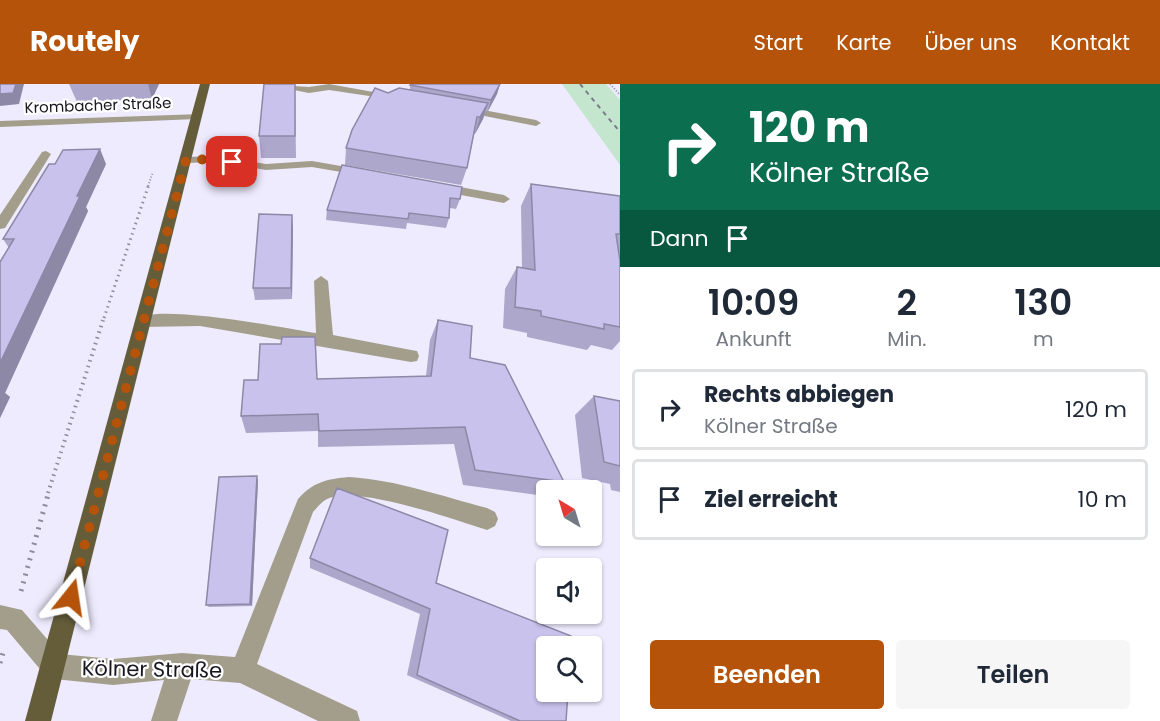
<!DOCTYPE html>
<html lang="de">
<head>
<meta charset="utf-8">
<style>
  :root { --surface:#fff; --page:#f6f6f7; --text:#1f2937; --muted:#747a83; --line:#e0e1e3; --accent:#b45309 }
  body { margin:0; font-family:Poppins,sans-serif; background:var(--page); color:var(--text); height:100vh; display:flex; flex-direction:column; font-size:22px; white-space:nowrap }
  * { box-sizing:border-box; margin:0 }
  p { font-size:20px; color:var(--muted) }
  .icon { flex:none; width:33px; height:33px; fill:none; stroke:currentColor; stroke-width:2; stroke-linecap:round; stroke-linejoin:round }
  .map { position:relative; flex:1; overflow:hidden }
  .panel { display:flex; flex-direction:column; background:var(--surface); width:540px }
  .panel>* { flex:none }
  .hud { background:#0b6e4f; color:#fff; overflow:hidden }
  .needle { width:39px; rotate:322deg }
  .fabs { position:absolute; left:536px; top:396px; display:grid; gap:12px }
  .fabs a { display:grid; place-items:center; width:66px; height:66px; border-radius:6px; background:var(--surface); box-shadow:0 2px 4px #0004; font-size:30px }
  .pin { position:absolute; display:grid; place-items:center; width:51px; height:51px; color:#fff; margin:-26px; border-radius:12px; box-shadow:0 3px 9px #0006 }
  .me { position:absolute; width:66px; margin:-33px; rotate:15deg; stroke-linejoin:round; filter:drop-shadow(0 0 4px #0008) }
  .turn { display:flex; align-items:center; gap:21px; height:126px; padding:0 30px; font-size:27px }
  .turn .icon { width:78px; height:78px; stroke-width:2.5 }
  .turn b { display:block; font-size:42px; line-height:51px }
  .then { display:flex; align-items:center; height:57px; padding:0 30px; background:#0003; gap:12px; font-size:22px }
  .eta { display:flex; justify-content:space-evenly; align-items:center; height:102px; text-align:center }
  .eta b { font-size:36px; font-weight:600; line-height:42px }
  .action { display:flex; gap:12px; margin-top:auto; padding:12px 30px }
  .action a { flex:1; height:69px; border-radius:6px; background:var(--accent); color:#fff; font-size:24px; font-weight:600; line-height:69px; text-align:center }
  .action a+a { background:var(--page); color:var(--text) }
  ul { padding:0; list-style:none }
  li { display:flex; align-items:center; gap:18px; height:81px; margin:0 12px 9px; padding:0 18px; border:3px solid var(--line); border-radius:6px }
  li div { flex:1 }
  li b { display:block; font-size:22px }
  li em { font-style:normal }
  header { display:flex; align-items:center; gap:36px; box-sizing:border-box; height:84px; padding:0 30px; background:var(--accent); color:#fff }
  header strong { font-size:28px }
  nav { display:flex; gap:33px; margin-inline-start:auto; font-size:21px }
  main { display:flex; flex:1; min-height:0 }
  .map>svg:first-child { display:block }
  .green { fill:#c4e6ce }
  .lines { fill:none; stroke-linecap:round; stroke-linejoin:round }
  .path-far3 { stroke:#8e8c9b; stroke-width:2; stroke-dasharray:1 2; stroke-linecap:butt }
  .path-far2 { stroke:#8e8c9b; stroke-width:3; stroke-dasharray:1.5 4; stroke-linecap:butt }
  .path-far1 { stroke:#8e8c9b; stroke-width:4; stroke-dasharray:1.5 4.5; stroke-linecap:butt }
  .path { stroke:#8e8c9b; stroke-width:5; stroke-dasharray:2 6; stroke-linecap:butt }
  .lane { fill:#a39e8b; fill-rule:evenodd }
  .street { fill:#a39e8b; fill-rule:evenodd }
  .primary { fill:#655d3a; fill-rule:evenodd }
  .rail { stroke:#7d7c8a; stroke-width:2; stroke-dasharray:4.5 4.5; stroke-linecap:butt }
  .wall { fill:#ada7cc }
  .shaded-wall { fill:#8d88a6 }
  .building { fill:#c9c2ed; stroke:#8d88a6; stroke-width:1.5 }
  .route { stroke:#b45309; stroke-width:10; stroke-dasharray:0 18 }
  .labels { text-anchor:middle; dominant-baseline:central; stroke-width:4.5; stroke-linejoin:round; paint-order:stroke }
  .far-street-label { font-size:15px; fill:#181721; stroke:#fff }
  .near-street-label { font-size:21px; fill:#181721; stroke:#fff }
</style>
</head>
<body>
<header>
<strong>Routely</strong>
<nav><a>Start</a><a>Karte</a><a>Über uns</a><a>Kontakt</a></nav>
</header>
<main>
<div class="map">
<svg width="620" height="637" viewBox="0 0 620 637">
  <rect width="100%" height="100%" fill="#eeebfe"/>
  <polygon class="green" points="562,0 606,0 620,16 620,81"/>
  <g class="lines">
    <g class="path-far3">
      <polyline points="610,0 620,11"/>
      <polyline points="148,102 153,88"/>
    </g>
    <polyline class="path-far2" points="104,234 149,100"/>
    <polyline class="path-far1" points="48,409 104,233"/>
    <g class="path">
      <polyline points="21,507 49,407"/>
      <polyline points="0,579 3,569"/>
    </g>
    <g class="lane">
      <polygon points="263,0 309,3 329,0 401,13 396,16 329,6 309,9"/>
      <polygon points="462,22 536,36 541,39 536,42 459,27 457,25"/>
      <polygon points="215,72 266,80 312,77 364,86 370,89 364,92 312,83 266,86 215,78 186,79 180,76 186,73"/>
      <polygon points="438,99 504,111 510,115 504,119 434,106 432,103"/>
      <path d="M 321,192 L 328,197 L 333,251 L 411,266 L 417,267 L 419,272 L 417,277 L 411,278 L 200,242 L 143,243 L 135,237 C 146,217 291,245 316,249 L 314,197 Z"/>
      <path d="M 349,393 C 397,396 441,412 487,424 L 495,428 L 498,435 L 495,442 L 487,446 C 455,436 355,400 327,415 C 321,418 317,424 313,428 L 257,580 L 357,627 L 360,637 L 318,637 L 240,599 L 191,595 L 177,637 L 151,637 L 164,596 L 113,601 L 54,595 L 45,591 L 7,546 L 0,545 L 0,521 L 22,526 L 60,570 L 113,575 L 182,569 L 235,573 L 298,415 C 313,398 327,395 349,393 Z"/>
    </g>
    <g class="street">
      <polygon points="201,30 202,32 197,35 0,43 0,37"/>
      <polygon points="46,67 51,70 5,144 0,145 0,131 42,68"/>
    </g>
    <polygon class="primary" points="200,0 210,0 51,637 25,637"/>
    <polyline class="rail" points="580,0 620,48"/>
  </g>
  <g class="wall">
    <polygon points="69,0 159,0 152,15 77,18"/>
    <polygon points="295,0 296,74 261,74 259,52"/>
    <polygon points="500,0 497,10 488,27 486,27 483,35 475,50 474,50 467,84 461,101 345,81 346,64 388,9 410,6 410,1"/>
    <polygon points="106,80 86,123 88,127 5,309 10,313 0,334 9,164 3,155"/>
    <polygon points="342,81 460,115 456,125 450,124 449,134 446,144 407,139 406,145 326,136 327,126"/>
    <polygon points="531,100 620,112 620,257 612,266 591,261 587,266 527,253 527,249 503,244 505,205 517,183 522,184 521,122"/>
    <polygon points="293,143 292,215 255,216 253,204"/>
    <polygon points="438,236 470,274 564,398 552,406 546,406 545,412 463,401 454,360 318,363 318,347 246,349 241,332 317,295 426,292 430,256"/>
    <polygon points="594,312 620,317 620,408 611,406 610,400 582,394 575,331"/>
    <polygon points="258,397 252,522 209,523 206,521"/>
    <polygon points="310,474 436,499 566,637 511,637 407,591 420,530 310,484"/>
  </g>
  <g class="shaded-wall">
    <polygon points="16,0 24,0 19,20 0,22 0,10"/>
    <polygon points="148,0 159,0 152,15"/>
    <polygon points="500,0 497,10 488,27 491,16"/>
    <polygon points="488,19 483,35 475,50 480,33"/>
    <polygon points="100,65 106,80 86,123 88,127 5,309 10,313 0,334 0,279 77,112"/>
    <polygon points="292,131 293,143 292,215 291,204"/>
    <polygon points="257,392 258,397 252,522 250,520"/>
  </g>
  <g class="building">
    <polygon points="0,0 16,0 13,9 0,10"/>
    <polygon points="264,0 295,0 295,52 259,52"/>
    <polygon points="411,0 500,0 491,16 410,1"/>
    <polygon points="375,4 388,9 399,4 488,19 480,33 477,33 467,84 346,64 352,46"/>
    <polygon points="100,65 77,112 80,112 0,279 0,178 14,155 3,155 49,80 55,80 63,66"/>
    <polygon points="342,81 462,103 460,115 450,114 449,134 409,129 408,135 327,126"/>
    <polygon points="531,100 620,112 620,150 616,150 620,177 620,243 604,240 604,245 541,232 541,227 515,223 517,183 535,186"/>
    <polygon points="259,130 292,131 291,204 253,204"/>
    <polygon points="438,236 472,242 470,274 505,281 564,398 475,386 465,343 319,347 318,330 241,332 244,296 258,296 260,260 281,260 282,253 315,253 317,295 431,292"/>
    <polygon points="594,312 620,317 620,382 604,378"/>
    <polygon points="257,392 250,520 206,521 219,393"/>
    <polygon points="337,404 448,446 436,499 571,552 570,562 546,562 546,608 568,608 566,637 520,637 417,591 430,525 310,474"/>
  </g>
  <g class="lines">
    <polyline class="route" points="71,513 186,76 215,75 232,78"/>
  </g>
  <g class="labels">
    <g class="far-street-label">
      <text transform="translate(98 21) rotate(-2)">Krombacher Straße</text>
    </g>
    <g class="near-street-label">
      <text transform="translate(152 585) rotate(1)">Kölner Straße</text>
    </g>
  </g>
</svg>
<div class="fabs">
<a><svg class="needle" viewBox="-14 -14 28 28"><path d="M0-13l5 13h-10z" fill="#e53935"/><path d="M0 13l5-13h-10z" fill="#747a83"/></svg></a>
<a><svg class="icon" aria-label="sound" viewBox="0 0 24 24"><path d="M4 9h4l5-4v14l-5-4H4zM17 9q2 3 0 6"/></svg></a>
<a><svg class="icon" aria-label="search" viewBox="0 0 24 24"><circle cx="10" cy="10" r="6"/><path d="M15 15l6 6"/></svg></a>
</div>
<div class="pin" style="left:232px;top:78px;background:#d93025"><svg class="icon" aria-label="arrive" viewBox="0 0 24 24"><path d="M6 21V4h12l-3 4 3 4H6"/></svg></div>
<svg class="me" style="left:71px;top:513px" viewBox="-20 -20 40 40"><path d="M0-17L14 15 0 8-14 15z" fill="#b45309" stroke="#fff" stroke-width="4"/></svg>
</div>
<section class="panel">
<div class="hud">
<div class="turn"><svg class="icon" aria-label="right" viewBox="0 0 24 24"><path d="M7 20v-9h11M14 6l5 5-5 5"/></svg><div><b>120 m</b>Kölner Straße</div></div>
<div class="then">Dann<svg class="icon" aria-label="arrive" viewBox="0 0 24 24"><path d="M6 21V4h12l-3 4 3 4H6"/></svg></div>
</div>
<div class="eta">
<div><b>10:09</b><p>Ankunft</p></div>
<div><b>2</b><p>Min.</p></div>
<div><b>130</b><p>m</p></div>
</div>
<ul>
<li><svg class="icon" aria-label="right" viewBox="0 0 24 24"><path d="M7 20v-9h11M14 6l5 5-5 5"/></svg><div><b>Rechts abbiegen</b><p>Kölner Straße</p></div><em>120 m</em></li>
<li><svg class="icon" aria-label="arrive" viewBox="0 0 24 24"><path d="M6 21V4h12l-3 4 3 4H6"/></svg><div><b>Ziel erreicht</b></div><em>10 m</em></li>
</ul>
<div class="action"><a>Beenden</a><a>Teilen</a></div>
</section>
</main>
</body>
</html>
